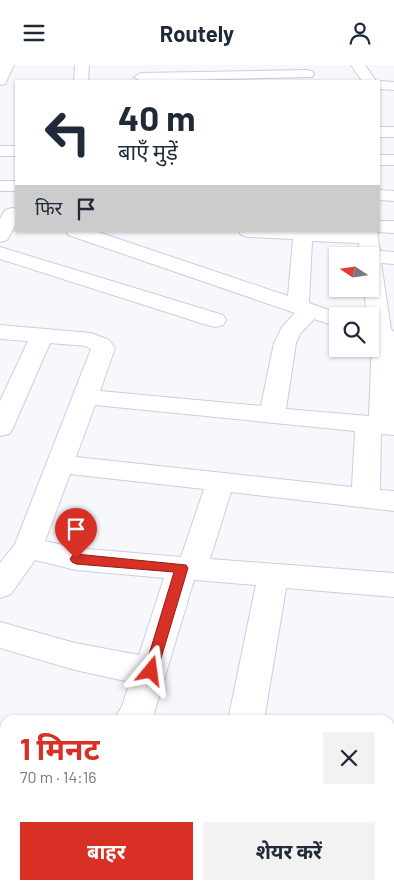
<!DOCTYPE html>
<html lang="hi">
<head>
<meta charset="utf-8">
<style>
  :root { --surface:#fff; --page:#f2f2f3; --text:#1f2937; --muted:#747a83; --accent:#d93025 }
  body { margin:0; font-family:Barlow,"Noto Sans Devanagari",sans-serif; background:var(--page); color:var(--text); height:100vh; display:flex; flex-direction:column; font-size:19px; white-space:nowrap }
  * { box-sizing:border-box; margin:0 }
  p { font-size:16px; color:var(--muted) }
  .icon { flex:none; width:28px; height:28px; fill:none; stroke:currentColor; stroke-width:2; stroke-linecap:round; stroke-linejoin:round }
  .map { position:relative; flex:1; overflow:hidden }
  .side { position:absolute; left:0px; top:650px; width:395px; height:175px; display:flex; flex-direction:column; background:var(--surface); border-radius:15px 15px 0 0; box-shadow:0 1px 4px #0004 }
  .side>* { flex:none }
  .banner { position:absolute; left:15px; top:15px; width:365px; height:152px; border-radius:0px; box-shadow:0 1px 4px #0004; background:#fff; color:var(--text); overflow:hidden }
  .needle { width:32px; rotate:283deg }
  .controls { position:absolute; left:329px; top:182px; display:grid; gap:10px }
  .controls a { display:grid; place-items:center; width:50px; height:50px; border-radius:0px; background:var(--surface); box-shadow:0 1px 4px #0004; font-size:25px }
  .pin { position:absolute; display:grid; place-items:center; width:42px; height:42px; color:#fff; margin:-51px -21px; border-radius:50% 50% 50% 0; rotate:-45deg; box-shadow:0 0 5px #0007 }
  .pin .icon { rotate:45deg }
  .me { position:absolute; width:55px; margin:-28px; rotate:16deg; stroke-linejoin:round; filter:drop-shadow(0 0 4px #0008) }
  .turn { display:flex; align-items:center; gap:18px; height:105px; padding:0 20px; font-size:22px }
  .turn .icon { width:65px; height:65px; stroke-width:2.5 }
  .turn b { display:block; font-size:35px; line-height:42px }
  .then { display:flex; align-items:center; height:48px; padding:0 20px; background:#0003; gap:10px; font-size:19px }
  .round { display:grid; place-items:center; flex:none; width:52px; height:52px; border-radius:0px; background:var(--page) }
  .head { display:flex; align-items:center; justify-content:space-between; height:85px; padding:0 20px }
  h1 { font-size:30px; font-weight:700; line-height:38px; color:var(--accent) }
  .button { display:flex; gap:10px; margin-top:auto; padding:10px 20px }
  .button a { flex:1; height:58px; border-radius:0px; background:var(--accent); color:#fff; font-size:20px; font-weight:700; line-height:58px; text-align:center }
  .button a+a { background:var(--page); color:var(--text) }
  header { display:flex; justify-content:space-between; align-items:center; height:65px; padding:0 20px; background:var(--surface); font-size:22px; font-weight:700 }
  .map>svg:first-child { display:block }
  .lines { fill:none; stroke-linecap:round; stroke-linejoin:round }
  .minor-casing { stroke:#cccde2; stroke-width:2 }
  .minor { fill:#fff; fill-rule:evenodd }
  .route { fill:#d93025; stroke:#8d1f18 }
</style>
</head>
<body>
<header><svg class="icon" aria-label="menu" viewBox="0 0 24 24"><path d="M4 6h16M4 12h16M4 18h16"/></svg>Routely<svg class="icon" aria-label="person" viewBox="0 0 24 24"><circle cx="12" cy="8" r="4"/><path d="M4 21q1-7 8-7t8 7"/></svg></header>
<div class="map">
<svg width="394" height="825" viewBox="0 0 394 825">
  <rect width="100%" height="100%" fill="#f7f8fc"/>
  <g class="lines">
    <g class="minor-casing">
      <g id="minor">
        <polygon points="0,0 14,0 5,19 0,20"/>
        <polygon points="75,0 89,0 88,16 74,16"/>
        <polygon points="351,0 365,0 376,16 362,16"/>
        <polygon points="307,5 312,6 314,9 312,12 141,16 134,12 141,8"/>
        <polygon points="377,16 379,16 394,17 394,25 379,24 379,16"/>
        <rect x="379" y="62" width="15" height="10"/>
        <rect x="0" y="81" width="16" height="10"/>
        <rect x="379" y="90" width="15" height="10"/>
        <rect x="0" y="116" width="16" height="10"/>
        <polygon points="379,125 394,126 394,136 379,135"/>
        <polygon points="12,143 16,144 16,159 7,175 0,177 0,154 5,145"/>
        <path d="M 379,156 L 394,156 L 394,168 L 377,167 L 380,186 L 394,187 L 394,199 L 381,198 L 391,264 L 394,267 L 394,370 L 381,369 L 380,425 L 394,426 L 394,446 L 231,427 L 210,494 L 394,508 L 394,532 L 286,523 L 264,655 L 228,655 L 256,520 L 194,515 L 152,655 L 114,655 L 122,641 L 130,617 L 75,605 L 0,583 L 0,557 L 75,578 L 139,590 L 164,513 L 76,505 L 35,495 L 11,529 L 0,533 L 0,498 L 15,479 L 91,284 L 86,281 L 50,278 L 13,363 L 9,369 L 0,371 L 0,336 L 28,276 L 0,274 L 0,260 L 91,268 L 109,275 L 115,283 L 100,326 L 261,341 L 274,278 L 282,262 L 295,248 L 68,170 L 66,166 L 95,166 L 288,231 L 293,174 L 248,172 L 241,170 L 239,166 L 379,166 ZM 312,176 L 359,178 L 360,191 L 370,191 L 370,224 L 364,224 L 367,251 L 370,251 L 370,270 L 372,273 L 369,351 L 286,344 L 296,278 L 300,269 L 314,254 L 338,262 L 338,251 L 346,251 L 309,238 ZM 95,340 L 355,366 L 352,422 L 76,392 ZM 70,409 L 204,424 L 181,492 L 76,483 L 45,476 Z"/>
        <polygon points="0,182 223,250 226,255 223,260 215,262 207,260 0,194"/>
        <polygon points="0,662 5,663 5,695 0,694"/>
        <polygon points="394,677 394,713 390,714 390,678"/>
        <polygon points="390,748 394,749 394,787 390,786"/>
        <polygon points="12,820 55,820 53,825 10,825"/>
        <polygon points="268,820 312,820 310,825 266,825"/>
        <polygon points="331,820 378,820 380,825 333,825"/>
      </g>
    </g>
    <use href="#minor" class="minor"/>
  </g>
  <polygon class="route" points="76,489 186,500 188,503 156,610 151,612 146,610 144,606 174,507 76,499 72,497 70,494 72,491"/>
</svg>
<div class="controls">
<a><svg class="needle" viewBox="-14 -14 28 28"><path d="M0-13l5 13h-10z" fill="#e53935"/><path d="M0 13l5-13h-10z" fill="#747a83"/></svg></a>
<a><svg class="icon" aria-label="search" viewBox="0 0 24 24"><circle cx="10" cy="10" r="6"/><path d="M15 15l6 6"/></svg></a>
</div>
<div class="pin" style="left:76px;top:494px;background:#d93025"><svg class="icon" aria-label="arrive" viewBox="0 0 24 24"><path d="M6 21V4h12l-3 4 3 4H6"/></svg></div>
<svg class="me" style="left:151px;top:606px" viewBox="-20 -20 40 40"><path d="M0-17L14 15 0 8-14 15z" fill="#d93025" stroke="#fff" stroke-width="4"/></svg>
<div class="banner">
<div class="turn"><svg class="icon" aria-label="left" viewBox="0 0 24 24"><path d="M17 20v-9H6M10 6l-5 5 5 5"/></svg><div><b>40 m</b>बाएँ मुड़ें</div></div>
<div class="then">फिर<svg class="icon" aria-label="arrive" viewBox="0 0 24 24"><path d="M6 21V4h12l-3 4 3 4H6"/></svg></div>
</div>
<section class="side">
<div class="head"><div><h1>1 मिनट</h1><p>70 m · 14:16</p></div><a class="round"><svg class="icon" aria-label="close" viewBox="0 0 24 24"><path d="M6 6l12 12M18 6L6 18"/></svg></a></div>
<div class="button"><a>बाहर</a><a>शेयर करें</a></div>
</section>
</div>
</body>
</html>
